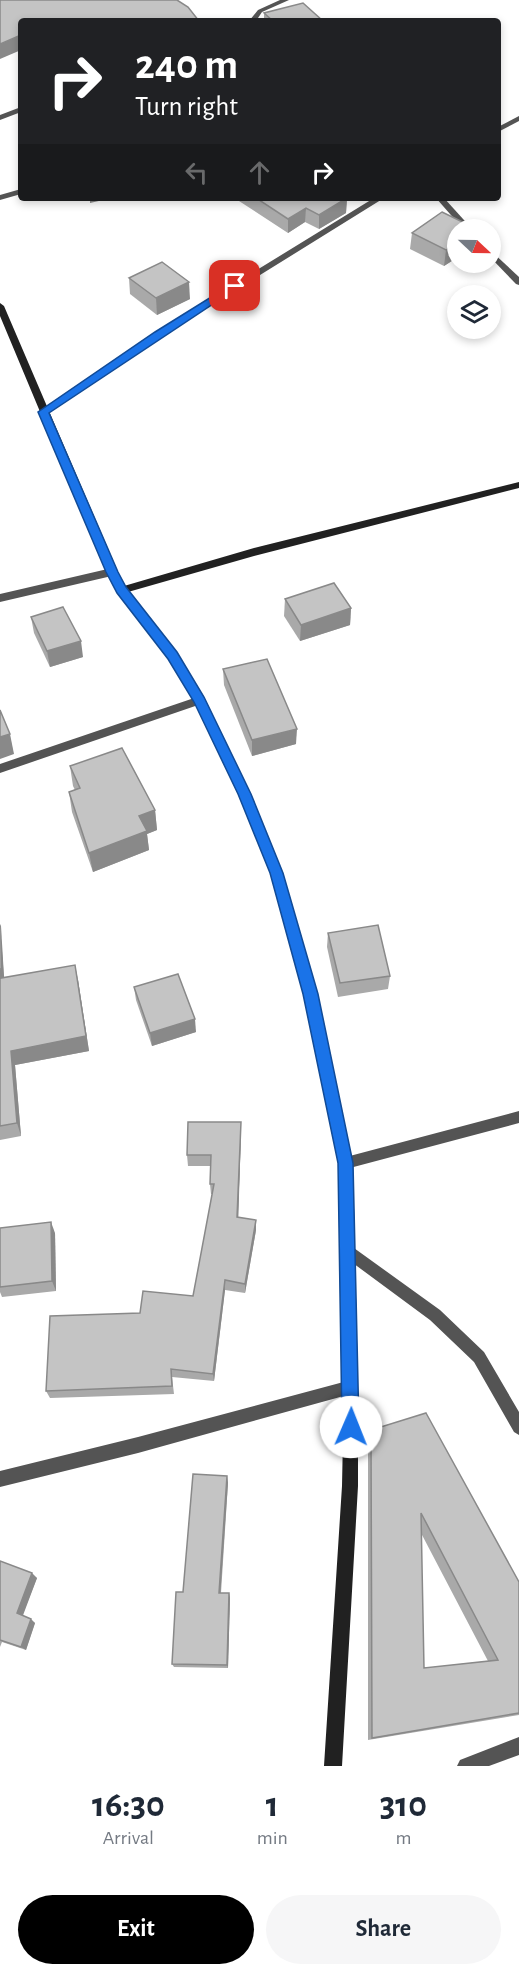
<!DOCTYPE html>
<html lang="en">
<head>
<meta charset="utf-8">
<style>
  :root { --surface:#fff; --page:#f6f6f7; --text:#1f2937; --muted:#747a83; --accent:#000 }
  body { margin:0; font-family:"Alegreya Sans",sans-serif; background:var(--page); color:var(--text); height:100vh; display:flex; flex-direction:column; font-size:22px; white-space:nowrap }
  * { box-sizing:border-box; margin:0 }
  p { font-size:20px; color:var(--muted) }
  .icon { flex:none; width:33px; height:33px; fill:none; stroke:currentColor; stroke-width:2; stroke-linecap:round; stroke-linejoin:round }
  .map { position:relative; height:1766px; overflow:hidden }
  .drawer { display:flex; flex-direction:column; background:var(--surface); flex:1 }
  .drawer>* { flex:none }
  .hud { position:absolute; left:18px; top:18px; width:483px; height:183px; border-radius:6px; box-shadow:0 3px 9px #0003; background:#202124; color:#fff; overflow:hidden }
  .needle { width:39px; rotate:112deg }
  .fabs { position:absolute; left:447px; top:219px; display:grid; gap:12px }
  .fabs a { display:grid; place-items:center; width:54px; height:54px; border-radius:50%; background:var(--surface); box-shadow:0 3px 9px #0003; font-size:30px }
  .pin { position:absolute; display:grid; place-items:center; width:51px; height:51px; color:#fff; margin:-26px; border-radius:12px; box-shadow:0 3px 9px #0006 }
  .me { position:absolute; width:66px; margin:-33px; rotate:1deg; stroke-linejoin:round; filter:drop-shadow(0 0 4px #0008) }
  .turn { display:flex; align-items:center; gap:21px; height:126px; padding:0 18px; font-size:27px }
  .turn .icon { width:78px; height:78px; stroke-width:2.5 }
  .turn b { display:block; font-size:42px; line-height:51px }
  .lanes { display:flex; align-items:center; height:57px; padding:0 18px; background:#0003; justify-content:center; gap:30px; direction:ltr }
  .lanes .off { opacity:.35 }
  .eta { display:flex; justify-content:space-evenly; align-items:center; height:102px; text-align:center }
  .eta b { font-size:36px; font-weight:700; line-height:42px }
  .primary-button { display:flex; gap:12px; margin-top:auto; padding:12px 18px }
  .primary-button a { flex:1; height:69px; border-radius:36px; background:var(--accent); color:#fff; font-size:24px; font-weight:700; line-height:69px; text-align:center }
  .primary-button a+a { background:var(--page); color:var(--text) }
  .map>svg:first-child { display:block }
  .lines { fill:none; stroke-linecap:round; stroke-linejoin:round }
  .street { fill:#545454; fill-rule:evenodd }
  .secondary { fill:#212121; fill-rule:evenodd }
  .wall { fill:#a9a9a9; fill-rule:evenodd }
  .shaded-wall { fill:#898989 }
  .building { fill:#c4c4c4; stroke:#898989; stroke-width:1.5; fill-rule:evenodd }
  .route { fill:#1a73e8; stroke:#114b97; stroke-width:1.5 }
</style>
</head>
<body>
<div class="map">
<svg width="519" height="1766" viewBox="0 0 519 1766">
  <rect width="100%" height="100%" fill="#fff"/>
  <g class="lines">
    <g class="street">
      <polygon points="280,0 289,0 262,12 256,21 249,21 258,10"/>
      <polygon points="21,107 21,112 0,120 0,115"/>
      <polygon points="519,116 519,121 498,132 498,127"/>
      <polygon points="21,189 21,194 0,200 0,195"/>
      <polygon points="374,198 384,198 162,336 46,414 43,415 38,412 156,332"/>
      <polygon points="436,198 444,198 473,230 464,230"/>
      <polygon points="490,250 519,277 519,285 516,284 490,257"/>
      <polygon points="112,568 116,569 116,575 0,602 0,594"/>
      <polygon points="200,696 205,700 204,703 0,773 0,764"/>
      <polygon points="519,1111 519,1123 346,1169 341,1168 339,1163 341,1158 346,1157"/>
      <polygon points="347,1243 440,1310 484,1352 519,1412 519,1435 514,1432 474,1362 430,1320 342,1255 340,1250 342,1245"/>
      <polygon points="351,1380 356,1382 358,1387 356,1392 351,1394 138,1453 0,1487 0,1471 138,1437"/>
      <polygon points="519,1737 519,1755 489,1766 457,1766 460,1760"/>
    </g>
    <polygon class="secondary" points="0,303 4,306 124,586 254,548 519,482 519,488 254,556 128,592 176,652 204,697 250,794 283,873 317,994 353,1163 358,1387 358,1486 342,1766 324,1766 342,1486 344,1387 339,1163 305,994 271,873 238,794 195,701 168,658 117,593 107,572 0,316"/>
  </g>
  <g class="wall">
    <polygon points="264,13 323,21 264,21"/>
    <polygon points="238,198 347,198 346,213 319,229 305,222 288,233 239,201"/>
    <polygon points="442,212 477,229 477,230 458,230 458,257 444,266 410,249 412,233"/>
    <polygon points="129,278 190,299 157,315 130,294"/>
    <polygon points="285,599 351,608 350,625 300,641 284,616"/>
    <polygon points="31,617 83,657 50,667 34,633"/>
    <polygon points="223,669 296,744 252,756 224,685"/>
    <polygon points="70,766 155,810 157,830 147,834 149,850 93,872 72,812 69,792 75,790 73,786"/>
    <polygon points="0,924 4,978 78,980 89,1051 15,1065 21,1136 0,1140"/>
    <polygon points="328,933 390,976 388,989 338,997 327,947"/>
    <polygon points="134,987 196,1032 152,1046 136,1000"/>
    <polygon points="241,1133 238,1217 256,1230 245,1293 225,1290 214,1381 172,1377 174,1394 50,1398 46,1391 140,1313 193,1296 212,1194 211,1194 210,1184 211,1166 188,1166 187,1155"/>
    <polygon points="0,1228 55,1233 56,1291 2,1297 0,1292"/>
    <path d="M 371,1430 L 519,1582 L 519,1715 L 368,1740 L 368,1442 ZM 421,1533 L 488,1661 L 424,1668 Z"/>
    <polygon points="227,1476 228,1483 221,1593 229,1593 230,1598 228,1668 174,1667 172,1664 183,1592"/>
    <polygon points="0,1561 37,1578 22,1616 35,1623 26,1650 2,1642 0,1647"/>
  </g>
  <g class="shaded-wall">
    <polygon points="21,35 21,50 0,59 0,44"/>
    <polygon points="90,198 112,198 90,203"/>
    <polygon points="347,198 346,213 319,229 319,215"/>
    <polygon points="306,208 305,222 288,233 288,219"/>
    <polygon points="458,242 458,257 444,266 446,250"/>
    <polygon points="189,282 190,299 157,315 156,298"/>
    <polygon points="351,608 350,625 300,641 301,625"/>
    <polygon points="81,641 83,657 50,667 47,651"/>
    <polygon points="297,729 296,744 252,756 252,740"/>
    <polygon points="10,734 14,754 0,759 0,737"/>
    <polygon points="155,810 157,830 147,834 149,850 93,872 89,853 139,816"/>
    <polygon points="0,924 1,926 5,993 1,978"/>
    <polygon points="75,965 78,980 89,1051 15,1065 21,1136 17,1123 11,1051"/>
    <polygon points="195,1019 196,1032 152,1046 150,1033"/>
    <polygon points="241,1122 241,1133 238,1227 237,1217"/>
    <polygon points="256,1220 256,1230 245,1293 245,1284"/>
    <polygon points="51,1222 55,1233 56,1291 52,1281"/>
    <polygon points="225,1280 225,1290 214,1381 213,1374"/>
    <polygon points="227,1476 228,1483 220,1598 219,1593"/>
    <polygon points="32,1573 37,1578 22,1618 17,1613"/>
    <polygon points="229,1593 230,1598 228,1668 227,1665"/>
    <polygon points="31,1619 35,1623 26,1650 21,1647"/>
  </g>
  <g class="building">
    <polygon points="0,0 177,0 188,7 199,21 21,21 21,35 0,44"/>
    <polygon points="303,3 323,21 273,21 264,13"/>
    <polygon points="256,198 347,198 319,215 306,208 288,219"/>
    <polygon points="442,212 477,229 476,230 458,230 458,242 446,250 412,233"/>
    <polygon points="162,262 189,282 156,298 129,278"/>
    <polygon points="334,583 351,608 301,625 285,599"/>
    <polygon points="63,607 81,641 47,651 31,617"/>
    <polygon points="267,659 297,729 252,740 223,669"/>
    <polygon points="0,710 10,734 0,737"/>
    <polygon points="122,748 155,810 139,816 147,831 89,853 69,792 80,788 70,766"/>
    <polygon points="378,925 390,976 340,983 328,933"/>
    <polygon points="75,965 86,1036 11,1051 17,1123 0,1126 0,968 1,978"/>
    <polygon points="178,974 195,1019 150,1033 134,987"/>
    <polygon points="188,1122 241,1122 237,1217 256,1220 245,1284 225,1280 213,1374 171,1369 172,1386 46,1391 50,1316 140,1313 143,1291 193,1296 214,1184 210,1184 211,1155 187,1155"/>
    <polygon points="51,1222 52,1281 0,1287 0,1228"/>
    <path d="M 426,1413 L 519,1582 L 519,1713 L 372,1738 L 371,1430 ZM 421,1513 L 498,1660 L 424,1668 Z"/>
    <polygon points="193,1474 227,1476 219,1593 229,1593 227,1665 172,1664 176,1592 183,1592"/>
    <polygon points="0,1561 32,1573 17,1613 31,1619 21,1647 0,1640"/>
  </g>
  <polygon class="route" points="232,284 240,286 49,413 118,572 126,587 177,652 204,697 251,794 283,873 318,994 353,1163 359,1427 357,1433 351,1435 345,1433 342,1427 338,1163 303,994 270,873 238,794 194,702 168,659 117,593 106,572 38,412 155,332"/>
</svg>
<div class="fabs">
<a><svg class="needle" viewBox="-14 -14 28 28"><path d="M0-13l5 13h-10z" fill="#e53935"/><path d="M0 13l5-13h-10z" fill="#747a83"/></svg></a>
<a><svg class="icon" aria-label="layers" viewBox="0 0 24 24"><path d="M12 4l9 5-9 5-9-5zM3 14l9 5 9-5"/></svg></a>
</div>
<div class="pin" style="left:235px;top:286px;background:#d93025"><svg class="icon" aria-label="arrive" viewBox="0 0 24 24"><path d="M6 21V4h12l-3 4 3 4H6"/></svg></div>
<svg class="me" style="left:351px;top:1427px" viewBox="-20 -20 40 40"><circle r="19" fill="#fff"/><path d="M0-13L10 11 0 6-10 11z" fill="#1a73e8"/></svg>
<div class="hud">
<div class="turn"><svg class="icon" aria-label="right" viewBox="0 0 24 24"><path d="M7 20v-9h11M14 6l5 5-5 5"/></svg><div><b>240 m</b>Turn right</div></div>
<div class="lanes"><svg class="icon off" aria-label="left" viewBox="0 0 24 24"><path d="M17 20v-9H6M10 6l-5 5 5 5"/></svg><svg class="icon off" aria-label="ahead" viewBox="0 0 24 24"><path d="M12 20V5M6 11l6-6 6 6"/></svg><svg class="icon" aria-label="right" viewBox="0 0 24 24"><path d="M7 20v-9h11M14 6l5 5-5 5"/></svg></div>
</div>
</div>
<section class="drawer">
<div class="eta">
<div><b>16:30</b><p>Arrival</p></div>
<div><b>1</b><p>min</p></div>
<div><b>310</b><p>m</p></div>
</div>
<div class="primary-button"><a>Exit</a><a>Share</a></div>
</section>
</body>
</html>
